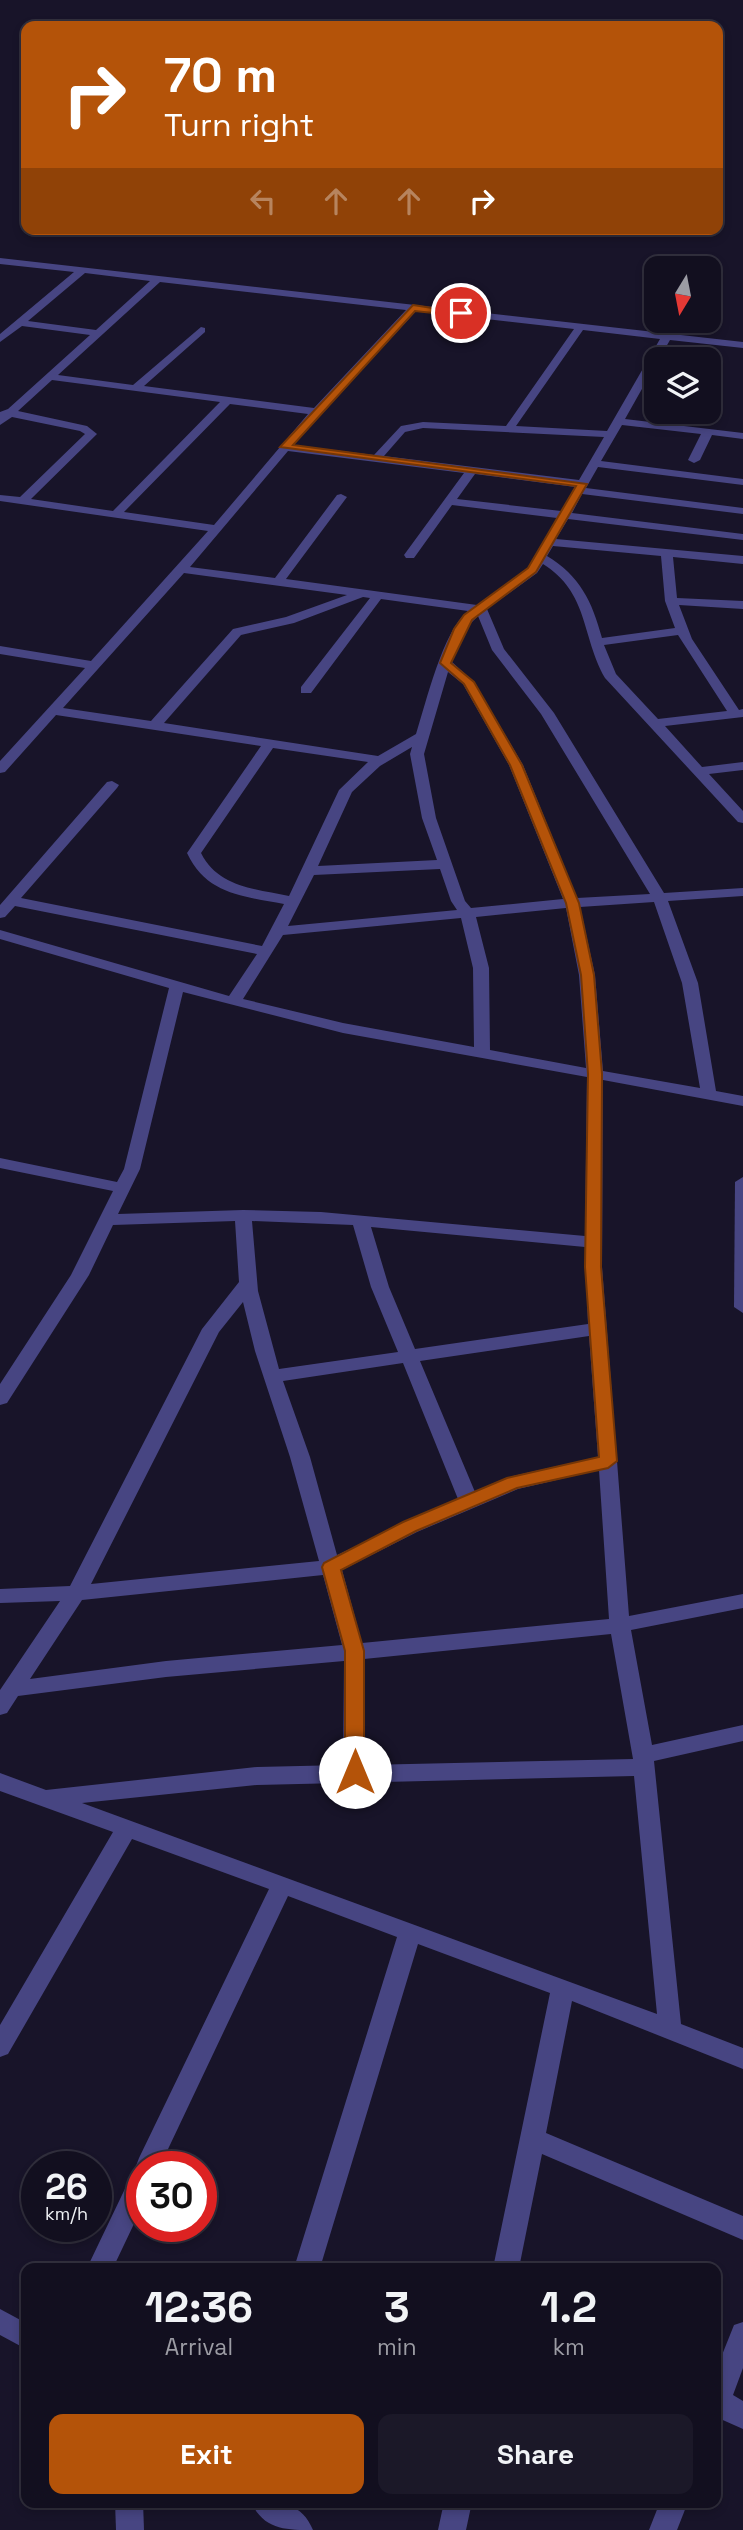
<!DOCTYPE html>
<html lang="en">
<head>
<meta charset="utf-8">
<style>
  :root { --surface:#120f1f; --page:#1b1828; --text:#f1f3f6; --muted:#9c9ca4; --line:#312f3d; --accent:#b45309 }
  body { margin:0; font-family:"Space Grotesk",sans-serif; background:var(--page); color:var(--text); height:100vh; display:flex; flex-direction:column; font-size:26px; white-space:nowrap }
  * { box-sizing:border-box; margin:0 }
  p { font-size:23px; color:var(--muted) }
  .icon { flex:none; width:38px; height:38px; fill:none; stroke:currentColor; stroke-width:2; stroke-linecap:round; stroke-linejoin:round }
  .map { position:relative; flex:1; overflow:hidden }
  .side { position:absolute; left:21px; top:2263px; width:700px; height:245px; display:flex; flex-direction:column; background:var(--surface); border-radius:14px; box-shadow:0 4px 10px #0003,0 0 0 2px var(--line) }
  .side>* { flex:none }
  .banner { position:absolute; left:21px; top:21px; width:702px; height:214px; border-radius:14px; box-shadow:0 4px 10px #0003,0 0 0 2px var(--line); background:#b45309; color:#fff; overflow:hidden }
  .needle { width:46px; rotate:190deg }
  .tools { position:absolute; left:644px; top:256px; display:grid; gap:14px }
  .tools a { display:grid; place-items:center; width:77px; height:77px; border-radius:14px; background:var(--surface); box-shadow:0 4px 10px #0003,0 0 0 2px var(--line); font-size:35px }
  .speed { position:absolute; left:21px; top:2151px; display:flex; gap:14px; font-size:35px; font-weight:700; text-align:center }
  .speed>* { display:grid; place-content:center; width:91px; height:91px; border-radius:50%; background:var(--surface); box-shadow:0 4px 10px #0003,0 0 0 2px var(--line); line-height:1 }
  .speed small { font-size:18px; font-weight:400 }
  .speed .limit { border:10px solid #d22; background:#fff; color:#111 }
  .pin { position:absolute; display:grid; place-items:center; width:60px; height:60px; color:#fff; margin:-30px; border:4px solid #fff; border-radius:50%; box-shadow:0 2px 7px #0007 }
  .me { position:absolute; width:77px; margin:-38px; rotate:0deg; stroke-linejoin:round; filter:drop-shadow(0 0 5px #0008) }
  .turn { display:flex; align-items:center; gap:24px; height:147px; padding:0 28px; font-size:32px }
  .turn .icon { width:91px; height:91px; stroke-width:2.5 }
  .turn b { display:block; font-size:49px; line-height:60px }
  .lanes { display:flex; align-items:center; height:66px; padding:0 28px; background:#0003; justify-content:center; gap:35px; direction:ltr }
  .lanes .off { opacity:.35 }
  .eta { display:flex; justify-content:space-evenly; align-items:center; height:119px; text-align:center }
  .eta b { font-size:42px; font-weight:700; line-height:49px }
  .cta { display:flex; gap:14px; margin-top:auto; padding:14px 28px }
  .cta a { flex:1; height:80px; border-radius:14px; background:var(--accent); color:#fff; font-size:28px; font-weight:700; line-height:80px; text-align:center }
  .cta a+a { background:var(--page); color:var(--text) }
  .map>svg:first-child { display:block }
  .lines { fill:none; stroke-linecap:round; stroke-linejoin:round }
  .minor { fill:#474582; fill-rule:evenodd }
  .route { fill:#b45309; stroke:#753606; stroke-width:2 }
</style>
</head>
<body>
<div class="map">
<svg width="743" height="2530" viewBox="0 0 743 2530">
  <rect width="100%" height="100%" fill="#181429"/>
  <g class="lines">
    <g class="minor">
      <path d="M 0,258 L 743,342 L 743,348 L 670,340 L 659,359 L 656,359 L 656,364 L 625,419 L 743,433 L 743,439 L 712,435 L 700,460 L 694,463 L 688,460 L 701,434 L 622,425 L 601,461 L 743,479 L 743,485 L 598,467 L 586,488 L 743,508 L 743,514 L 582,494 L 572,513 L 743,534 L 743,540 L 568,519 L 556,539 L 743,556 L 743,564 L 673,557 L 677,598 L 743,601 L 743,609 L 679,605 L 692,639 L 739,710 L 743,709 L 743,717 L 665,726 L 702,767 L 743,762 L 743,770 L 709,774 L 743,811 L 743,823 L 738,822 L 605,678 C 581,635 589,593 543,564 L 537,573 L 487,609 L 504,649 L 554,713 L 664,893 L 743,888 L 743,896 L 668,901 L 698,983 L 716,1091 L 743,1096 L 743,1106 L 603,1080 L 602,1267 L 629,1616 L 743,1594 L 743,1608 L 631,1630 L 652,1745 L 743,1725 L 743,1741 L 654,1761 L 681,2024 L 743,2048 L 743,2069 L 572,2001 L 546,2133 L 743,2216 L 743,2240 L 542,2154 L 519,2268 L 493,2268 L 550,1993 L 418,1944 L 320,2268 L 294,2268 L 397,1937 L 288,1896 L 160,2166 L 142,2166 L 142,2207 L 113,2268 L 87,2268 L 133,2172 L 138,2170 L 136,2166 L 139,2158 L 269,1889 L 132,1839 L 8,2054 L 0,2057 L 0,2025 L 113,1832 L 0,1791 L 0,1773 L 46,1790 L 257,1767 L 343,1765 L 344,1661 L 166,1677 L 18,1696 L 7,1713 L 0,1715 L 0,1690 L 60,1601 L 0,1603 L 0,1589 L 70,1586 L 202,1329 L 239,1282 L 235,1221 L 113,1225 L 89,1275 L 7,1403 L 0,1405 L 0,1384 L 71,1275 L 113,1191 L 0,1168 L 0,1158 L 117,1182 L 124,1169 L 169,988 L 0,939 L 0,930 L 229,996 L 257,954 L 15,906 L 5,917 L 0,918 L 0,905 L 107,782 L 112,781 L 119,785 L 117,788 L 21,898 L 262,946 L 284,904 C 243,896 207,895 187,853 L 261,746 L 56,715 L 5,772 L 0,773 L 0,761 L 85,668 L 0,654 L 0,646 L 91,661 L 208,531 L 0,501 L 0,495 L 20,497 L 85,434 L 80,431 L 12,417 L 0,425 L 0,412 L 8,409 L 90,335 L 22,326 L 0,342 L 0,334 L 74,272 L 0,264 ZM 85,273 L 150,281 L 96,330 L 28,321 ZM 160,282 L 406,310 L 314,408 L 144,386 L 205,332 L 205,328 L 201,327 L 133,385 L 58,375 ZM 416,311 L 574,329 L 506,426 L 423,422 L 401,426 L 374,455 L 293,445 ZM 583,330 L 660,339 L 607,431 L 516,426 ZM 52,380 L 220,402 L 113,511 L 31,499 L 97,434 L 87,426 L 18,411 ZM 230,404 L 308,414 L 214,525 L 124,512 ZM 423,428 L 604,437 L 579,480 L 384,456 L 405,432 ZM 288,451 L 464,473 L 404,555 L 406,558 L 414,558 L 452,505 L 557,518 L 528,568 L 477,605 L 286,579 L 347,497 L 341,494 L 337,495 L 275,578 L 190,567 ZM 475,474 L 575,487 L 561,511 L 457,499 ZM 553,546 L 661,556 L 665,601 L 675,628 L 602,638 C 592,601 580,576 547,556 ZM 184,573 L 347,595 L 286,617 L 233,629 L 151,721 L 63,708 ZM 363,597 L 370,598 L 301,687 L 301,693 L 311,693 L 381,599 L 468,611 C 443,630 426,703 416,734 L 378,756 L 164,723 L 241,635 L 294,623 ZM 478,616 L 492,650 L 541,714 L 650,894 L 577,898 L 523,765 L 474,682 L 452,662 L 465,629 ZM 678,635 L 727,711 L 658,719 L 616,674 L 604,645 ZM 448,672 L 463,684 L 509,765 L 563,899 L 471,908 L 465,901 L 436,818 L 424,754 ZM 412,747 L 410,754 L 422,818 L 437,860 L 318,866 L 352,792 L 380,766 ZM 273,748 L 368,762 L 339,790 L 289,896 C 255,889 218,887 201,853 ZM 440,869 L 451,901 L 457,910 L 288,926 L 314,875 ZM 654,902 L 682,983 L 700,1088 L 603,1071 L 595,975 L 580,907 ZM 566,908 L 579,975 L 586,1068 L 490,1050 L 489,968 L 476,917 ZM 461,918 L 473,968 L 474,1047 L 343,1023 L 243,999 L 283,935 ZM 183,992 L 343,1033 L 587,1077 L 585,1236 L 321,1212 L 243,1210 L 118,1214 L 140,1169 ZM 252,1221 L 353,1225 L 371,1287 L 398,1352 L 279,1369 L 258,1291 ZM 371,1227 L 585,1247 L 588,1324 L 415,1349 L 389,1287 ZM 243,1302 L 255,1351 L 290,1457 L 319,1561 L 91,1584 L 219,1332 ZM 589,1336 L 598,1457 L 513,1476 L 475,1492 L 420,1361 ZM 403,1363 L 458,1499 L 337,1555 L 310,1457 L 283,1381 ZM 599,1470 L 609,1619 L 362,1643 L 342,1570 L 417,1532 L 518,1489 ZM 323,1575 L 342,1645 L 166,1661 L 30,1679 L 82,1600 ZM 611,1634 L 633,1759 L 365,1765 L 364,1659 ZM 634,1776 L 657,2014 L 82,1803 L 257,1785 Z"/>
      <polygon points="743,1177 743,1313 734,1307 735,1182"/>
      <polygon points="0,2309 26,2323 26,2349 0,2335"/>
      <polygon points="743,2322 743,2368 733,2395 743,2401 743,2429 716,2417 716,2370 734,2325"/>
      <polygon points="115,2502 143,2502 144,2530 116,2530"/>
      <path d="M 251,2502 C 279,2502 301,2501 313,2530 C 286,2530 264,2530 251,2502 Z"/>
      <polygon points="444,2502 472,2502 466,2530 438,2530"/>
      <polygon points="660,2502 688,2502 677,2530 649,2530"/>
    </g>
  </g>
  <polygon class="route" points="413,305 465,313 461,316 415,311 293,445 587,484 536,572 472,620 451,663 474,682 522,765 579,903 594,975 602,1074 601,1267 617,1461 608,1468 517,1488 416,1531 341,1570 364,1651 364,1772 361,1777 348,1777 345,1772 345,1651 322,1567 324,1563 403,1522 507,1478 599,1457 585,1267 588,1074 581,975 566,903 510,765 464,684 440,663 454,629 464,615 528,568 576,486 280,447"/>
</svg>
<div class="tools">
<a><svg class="needle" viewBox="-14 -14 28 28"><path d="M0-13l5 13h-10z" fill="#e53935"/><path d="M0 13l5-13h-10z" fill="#9c9ca4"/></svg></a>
<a><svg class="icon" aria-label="layers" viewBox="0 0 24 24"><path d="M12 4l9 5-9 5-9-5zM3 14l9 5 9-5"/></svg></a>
</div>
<div class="speed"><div>26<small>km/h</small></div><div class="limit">30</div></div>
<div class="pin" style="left:461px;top:313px;background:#d93025"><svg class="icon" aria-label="arrive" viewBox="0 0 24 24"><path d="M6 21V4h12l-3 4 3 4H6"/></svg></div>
<svg class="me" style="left:355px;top:1772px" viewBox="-20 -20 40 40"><circle r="19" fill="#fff"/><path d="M0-13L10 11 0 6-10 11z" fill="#b45309"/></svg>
<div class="banner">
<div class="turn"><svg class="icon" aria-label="right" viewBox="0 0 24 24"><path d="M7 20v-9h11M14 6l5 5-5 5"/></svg><div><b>70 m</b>Turn right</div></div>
<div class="lanes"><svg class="icon off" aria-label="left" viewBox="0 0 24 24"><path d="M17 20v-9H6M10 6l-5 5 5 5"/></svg><svg class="icon off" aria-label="ahead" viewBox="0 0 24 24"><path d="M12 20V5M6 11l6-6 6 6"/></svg><svg class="icon off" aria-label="ahead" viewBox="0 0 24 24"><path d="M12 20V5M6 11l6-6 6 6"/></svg><svg class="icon" aria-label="right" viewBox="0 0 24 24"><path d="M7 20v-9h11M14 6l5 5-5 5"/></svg></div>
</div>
<section class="side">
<div class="eta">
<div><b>12:36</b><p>Arrival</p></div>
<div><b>3</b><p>min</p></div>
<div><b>1.2</b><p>km</p></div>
</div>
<div class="cta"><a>Exit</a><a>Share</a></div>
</section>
</div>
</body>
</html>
